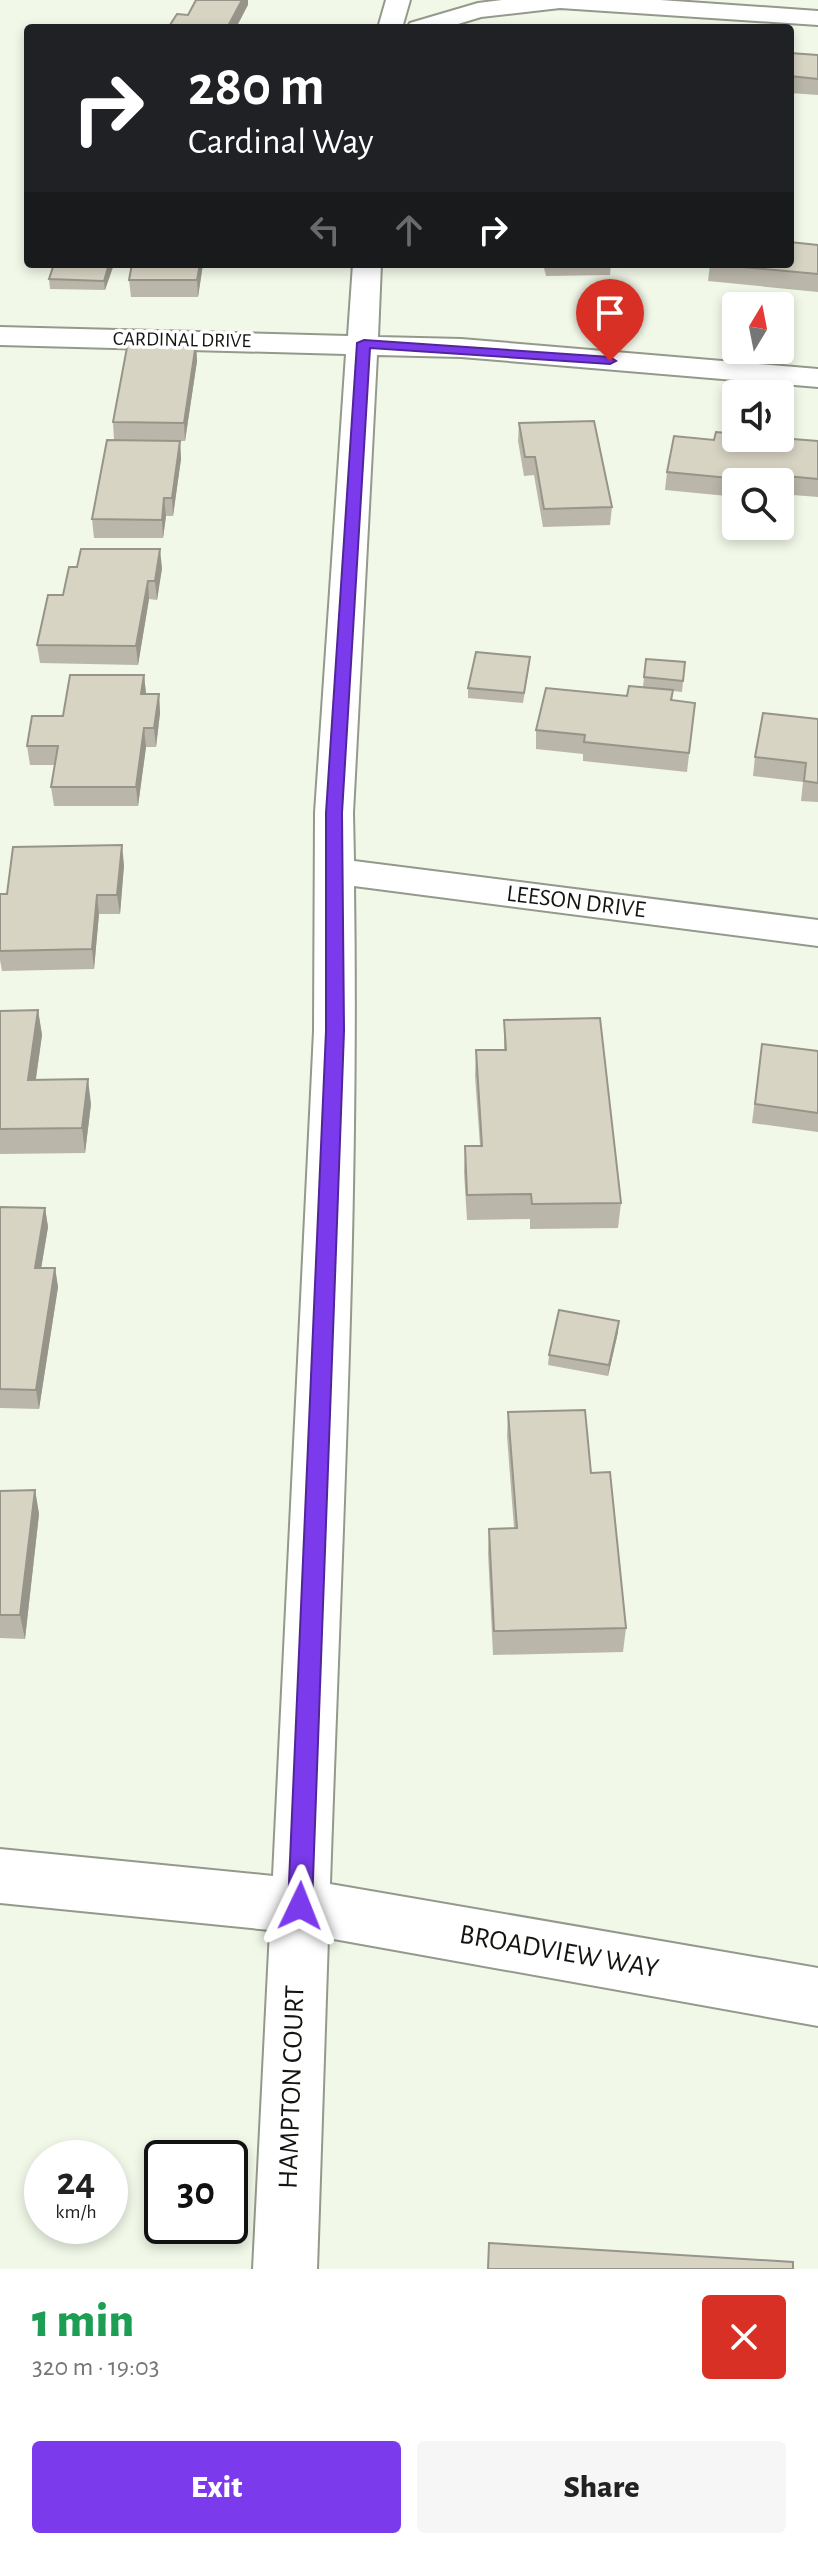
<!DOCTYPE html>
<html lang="en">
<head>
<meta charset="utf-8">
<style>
  :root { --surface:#fff; --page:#f6f6f6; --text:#222; --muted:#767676; --accent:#7c3aed }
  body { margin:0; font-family:"Alegreya Sans",sans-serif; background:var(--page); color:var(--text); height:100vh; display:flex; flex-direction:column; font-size:30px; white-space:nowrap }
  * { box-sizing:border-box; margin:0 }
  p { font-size:26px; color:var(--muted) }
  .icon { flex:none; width:44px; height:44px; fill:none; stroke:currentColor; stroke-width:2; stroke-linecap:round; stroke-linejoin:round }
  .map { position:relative; height:2269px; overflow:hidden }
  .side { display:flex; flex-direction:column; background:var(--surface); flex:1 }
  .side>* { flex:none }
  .banner { position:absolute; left:24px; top:24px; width:770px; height:244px; border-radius:8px; box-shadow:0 4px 12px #0003; background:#202124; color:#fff; overflow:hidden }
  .needle { width:52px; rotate:10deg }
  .controls { position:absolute; left:722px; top:292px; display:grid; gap:16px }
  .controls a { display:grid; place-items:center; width:72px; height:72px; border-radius:8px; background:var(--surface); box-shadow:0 4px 12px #0003; font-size:40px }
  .speed { position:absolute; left:24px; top:2140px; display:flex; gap:16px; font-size:40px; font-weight:700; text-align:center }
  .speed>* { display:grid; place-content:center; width:104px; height:104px; border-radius:50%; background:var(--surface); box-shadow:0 4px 12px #0003; line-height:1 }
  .speed small { font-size:20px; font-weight:400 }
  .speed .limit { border:4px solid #111; border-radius:12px; background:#fff; color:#111 }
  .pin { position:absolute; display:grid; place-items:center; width:68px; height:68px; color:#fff; margin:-82px -34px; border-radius:50% 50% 50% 0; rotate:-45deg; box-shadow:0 0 8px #0007 }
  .pin .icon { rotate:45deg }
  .me { position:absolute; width:88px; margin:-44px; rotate:2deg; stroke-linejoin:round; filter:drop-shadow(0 0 6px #0008) }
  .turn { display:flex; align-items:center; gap:28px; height:168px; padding:0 32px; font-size:36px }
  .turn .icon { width:104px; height:104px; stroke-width:2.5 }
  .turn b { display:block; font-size:56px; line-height:68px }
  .lanes { display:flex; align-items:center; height:76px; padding:0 32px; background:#0003; justify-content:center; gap:40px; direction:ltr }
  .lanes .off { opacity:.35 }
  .round { display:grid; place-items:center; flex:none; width:84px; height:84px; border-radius:8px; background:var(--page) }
  .head { display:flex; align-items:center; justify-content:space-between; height:136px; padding:0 32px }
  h1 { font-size:48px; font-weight:800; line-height:60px; color:#1e9e55 }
  .button { display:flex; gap:16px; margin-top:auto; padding:16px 32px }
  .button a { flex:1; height:92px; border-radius:8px; background:var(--accent); color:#fff; font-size:32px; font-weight:800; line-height:92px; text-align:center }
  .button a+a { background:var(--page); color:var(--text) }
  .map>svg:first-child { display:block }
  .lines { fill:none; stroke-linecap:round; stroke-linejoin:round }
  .minor-casing { stroke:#93998b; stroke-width:4 }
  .minor { fill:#fff; fill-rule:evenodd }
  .wall { fill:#bab6a9 }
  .shaded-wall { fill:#979489 }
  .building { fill:#d8d4c4; stroke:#979489; stroke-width:2 }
  .route { fill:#7c3aed; stroke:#51269a; stroke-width:2 }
  .labels { text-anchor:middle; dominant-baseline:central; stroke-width:7; stroke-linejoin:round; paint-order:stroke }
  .far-street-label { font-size:20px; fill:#131510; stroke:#fff }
  .street-label { font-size:24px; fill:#131510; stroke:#fff }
  .near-street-label { font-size:28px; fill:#131510; stroke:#fff }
</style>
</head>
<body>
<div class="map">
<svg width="818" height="2269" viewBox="0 0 818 2269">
  <rect width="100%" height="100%" fill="#f1f8e8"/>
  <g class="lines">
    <g class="minor-casing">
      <g id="minor">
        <polygon points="386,0 410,0 402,28 378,28"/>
        <polygon points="502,0 660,0 818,11 818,25 560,8 481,17 445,28 407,28 410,23 478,3"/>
        <path d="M 353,264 L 381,264 L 378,337 L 461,339 L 818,369 L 818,387 L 461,357 L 377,355 L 353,813 L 354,861 L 818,920 L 818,946 L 354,886 C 359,1219 341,1552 330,1884 L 818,1968 L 818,2026 L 328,1938 L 317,2269 L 253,2269 L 270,1930 L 0,1903 L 0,1849 L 273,1876 L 314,1031 L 315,813 L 346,354 L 0,345 L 0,327 L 348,336 Z"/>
      </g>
    </g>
    <use href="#minor" class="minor"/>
  </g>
  <g class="wall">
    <polygon points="790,53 818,55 818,95 790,93"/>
    <polygon points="818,245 818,292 708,281 710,264"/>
    <polygon points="203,264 198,297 131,297 129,280"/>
    <polygon points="543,264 611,264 610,275 546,276"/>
    <polygon points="113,267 105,290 50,289 49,279"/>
    <polygon points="196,343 197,361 185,441 180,441 181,459 173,516 166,516 163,538 94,538 92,519 114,440 113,422"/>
    <polygon points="519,423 612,507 610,525 543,527 534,475 524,476 518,441"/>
    <polygon points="714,440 818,441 818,497 780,494 780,482 736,482 736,489 729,489 727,496 665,490 667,472"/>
    <polygon points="162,568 157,600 149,599 138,665 40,663 37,645"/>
    <polygon points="530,657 529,667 523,703 468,698 468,688"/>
    <polygon points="685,662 682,692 673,691 672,700 695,703 687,772 583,761 583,754 536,749 536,730 627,696 643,687 644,677"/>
    <polygon points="144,675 146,694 159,694 160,713 156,747 146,747 138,806 54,806 51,787 55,765 30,765 27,746 63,716"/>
    <polygon points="818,719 818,802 801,801 803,782 753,776 755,757"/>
    <polygon points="124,865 120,914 99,914 94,969 2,971 0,960 0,894 7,894"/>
    <polygon points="38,1010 42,1035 36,1079 91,1104 85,1153 0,1154 0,1011"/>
    <polygon points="504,1020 621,1203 618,1228 530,1229 530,1219 467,1220 464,1172 465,1146 480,1146 475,1076 476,1050 504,1050"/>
    <polygon points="762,1044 818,1051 818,1132 752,1123"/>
    <polygon points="0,1207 45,1208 48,1227 41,1268 55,1268 58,1287 39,1409 0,1408"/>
    <polygon points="618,1332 608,1376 548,1365 549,1355"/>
    <polygon points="508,1412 591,1473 626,1628 623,1652 493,1655 488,1553 489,1529 514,1528 507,1436"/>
    <polygon points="35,1490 39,1514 25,1639 0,1638 0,1491"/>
  </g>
  <g class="shaded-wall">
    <polygon points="242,0 248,0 248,5 236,28 227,28"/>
    <polygon points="109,264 112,264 113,267 105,290 104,281"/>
    <polygon points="200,264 203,264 198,297 197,280"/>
    <polygon points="196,343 197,361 185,441 184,423"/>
    <polygon points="180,441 181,459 173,516 172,498"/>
    <polygon points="164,498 166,516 163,538 162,520"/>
    <polygon points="160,549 162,568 157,600 155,581"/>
    <polygon points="148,581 149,599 138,665 136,646"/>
    <polygon points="144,675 146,694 141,694"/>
    <polygon points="159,694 160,713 156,747 154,728"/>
    <polygon points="144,728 146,747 138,806 136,787"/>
    <polygon points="122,845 124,865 120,914 117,895"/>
    <polygon points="97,895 99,914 94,969 92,949"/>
    <polygon points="38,1010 42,1035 32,1105 28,1080"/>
    <polygon points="88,1079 91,1104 85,1153 82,1128"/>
    <polygon points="45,1208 48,1227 38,1287 35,1268"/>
    <polygon points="55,1268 58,1287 39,1409 36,1390"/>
    <polygon points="619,1321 618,1332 608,1376 609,1365"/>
    <polygon points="35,1490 39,1514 25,1639 20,1615"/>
  </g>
  <g class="building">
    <polygon points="196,0 242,0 227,28 168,28 177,14 188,15"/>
    <polygon points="790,53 818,55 818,79 790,76"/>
    <polygon points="790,242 818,245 818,274 710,264 790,264"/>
    <polygon points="54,264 109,264 104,281 49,279"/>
    <polygon points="132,264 200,264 197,280 129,280"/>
    <polygon points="128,342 196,343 184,423 113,422"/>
    <polygon points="594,421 612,507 544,509 535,457 525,457 519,423"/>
    <polygon points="716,432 736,434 736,438 780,438 818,441 818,479 731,471 729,478 667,472 674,436 714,440"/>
    <polygon points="107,440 180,441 172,498 164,498 162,520 92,519"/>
    <polygon points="81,549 160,549 155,581 148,581 136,646 37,645 48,595 63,595 69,567 77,567"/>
    <polygon points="476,652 530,657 524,693 468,688"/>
    <polygon points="646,659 685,662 683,681 644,677"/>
    <polygon points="70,675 144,675 141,694 159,694 154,728 144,728 136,787 51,787 58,746 27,746 32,716 63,716"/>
    <polygon points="629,686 673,690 671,700 695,703 689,753 584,742 585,735 536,730 546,688 627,696"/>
    <polygon points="763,713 818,719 818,783 804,781 806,763 755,757"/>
    <polygon points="122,845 117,895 97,895 92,949 0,951 0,894 7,894 13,847"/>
    <polygon points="38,1010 28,1080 88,1079 82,1128 0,1129 0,1011"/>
    <polygon points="600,1018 621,1203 532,1204 531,1194 467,1195 465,1146 482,1146 476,1050 506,1050 504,1020"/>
    <polygon points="762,1044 818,1051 818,1113 755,1104"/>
    <polygon points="0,1207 45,1208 35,1268 55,1268 36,1390 0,1389"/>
    <polygon points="559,1310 619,1321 609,1365 549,1355"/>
    <polygon points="585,1410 591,1473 610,1472 626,1628 494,1631 489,1529 517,1528 508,1412"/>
    <polygon points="35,1490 20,1615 0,1615 0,1491"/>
    <polygon points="489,2243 793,2262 793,2269 488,2269"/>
  </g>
  <polygon class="route" points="364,340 610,357 616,361 610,364 370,348 342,813 344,1031 312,1906 308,1914 300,1917 291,1914 288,1906 326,1031 326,813 357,343"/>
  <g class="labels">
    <g class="far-street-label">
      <text transform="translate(182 340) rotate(1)">CARDINAL DRIVE</text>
    </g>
    <g class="street-label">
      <text transform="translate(576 902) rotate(7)">LEESON DRIVE</text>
    </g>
    <g class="near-street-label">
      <text transform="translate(559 1952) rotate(10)">BROADVIEW WAY</text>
      <text transform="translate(292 2087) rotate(-88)">HAMPTON COURT</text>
    </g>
  </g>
</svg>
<div class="controls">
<a><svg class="needle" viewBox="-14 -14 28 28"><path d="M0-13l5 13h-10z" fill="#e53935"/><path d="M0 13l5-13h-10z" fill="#767676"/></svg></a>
<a><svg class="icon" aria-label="sound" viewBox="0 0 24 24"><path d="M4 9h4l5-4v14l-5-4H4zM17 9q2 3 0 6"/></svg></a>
<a><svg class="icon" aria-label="search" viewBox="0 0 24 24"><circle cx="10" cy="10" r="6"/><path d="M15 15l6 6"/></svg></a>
</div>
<div class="speed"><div>24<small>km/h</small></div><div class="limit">30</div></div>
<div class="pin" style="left:610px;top:361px;background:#d93025"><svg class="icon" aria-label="arrive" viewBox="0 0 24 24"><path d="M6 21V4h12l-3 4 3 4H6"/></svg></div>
<svg class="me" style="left:300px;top:1906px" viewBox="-20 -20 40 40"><path d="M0-17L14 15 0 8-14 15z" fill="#7c3aed" stroke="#fff" stroke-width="4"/></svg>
<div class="banner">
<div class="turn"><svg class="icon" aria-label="right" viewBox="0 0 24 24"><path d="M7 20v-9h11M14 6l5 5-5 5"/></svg><div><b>280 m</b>Cardinal Way</div></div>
<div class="lanes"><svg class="icon off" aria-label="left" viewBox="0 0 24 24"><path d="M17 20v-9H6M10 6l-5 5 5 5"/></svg><svg class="icon off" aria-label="ahead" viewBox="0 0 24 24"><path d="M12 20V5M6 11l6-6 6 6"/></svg><svg class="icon" aria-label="right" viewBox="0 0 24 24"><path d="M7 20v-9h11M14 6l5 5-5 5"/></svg></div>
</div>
</div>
<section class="side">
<div class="head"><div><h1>1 min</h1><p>320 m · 19:03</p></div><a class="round" style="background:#d93025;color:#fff"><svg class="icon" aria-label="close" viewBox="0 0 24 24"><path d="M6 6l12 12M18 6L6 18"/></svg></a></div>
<div class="button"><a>Exit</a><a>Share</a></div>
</section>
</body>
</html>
